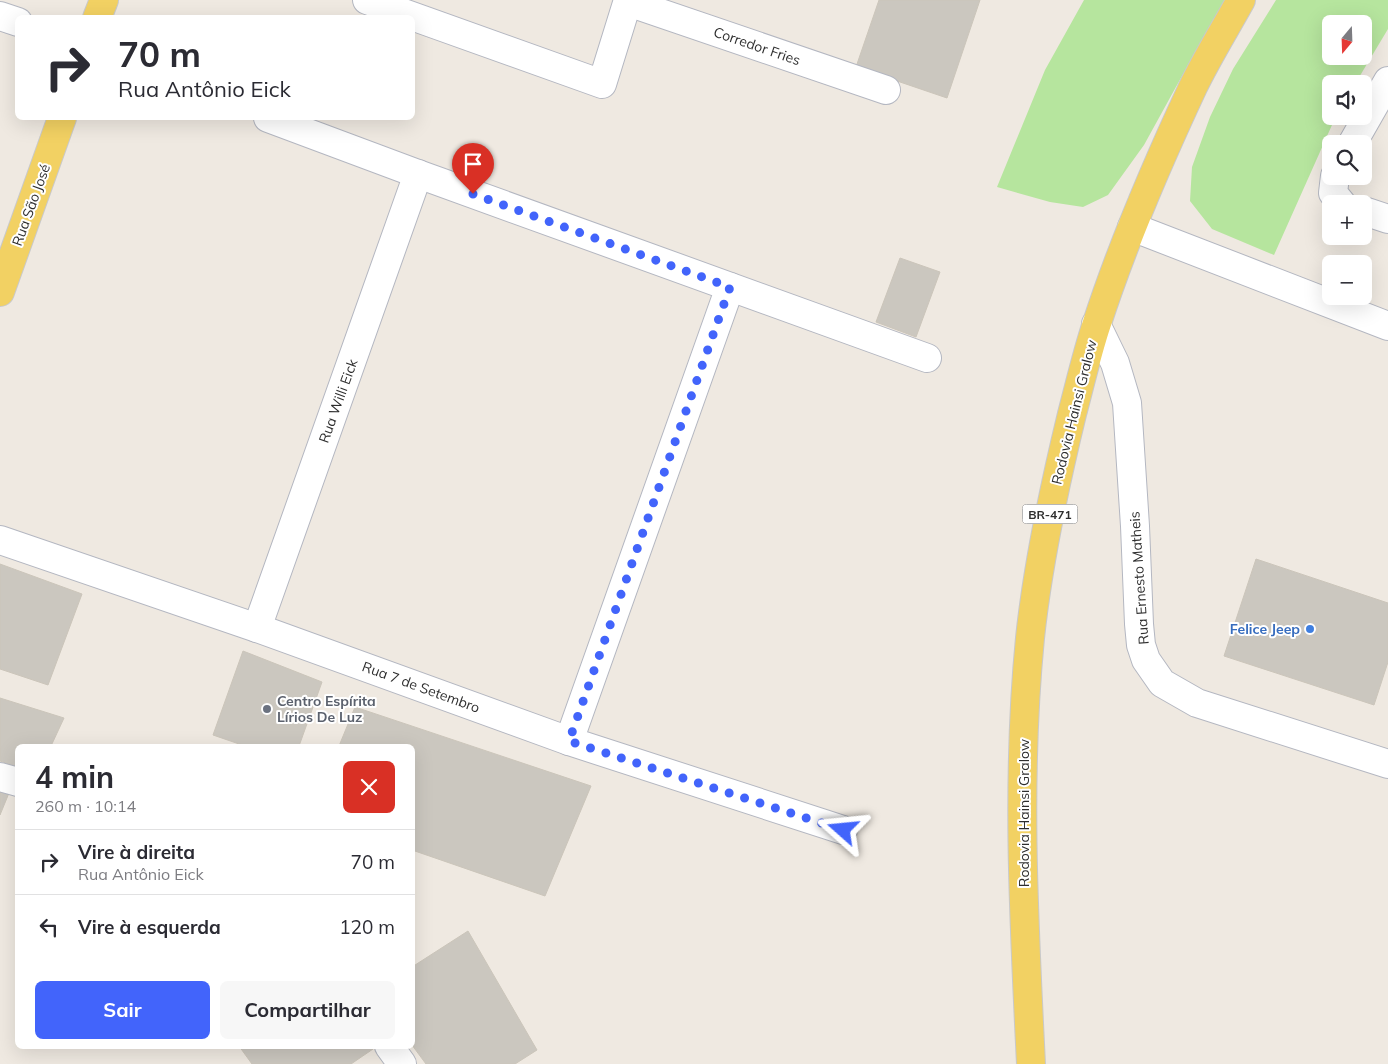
<!DOCTYPE html>
<html lang="pt">
<head>
<meta charset="utf-8">
<style>
  :root { --surface:#fff; --page:#f7f7f7; --text:#2b2b33; --muted:#7c7c81; --line:#e1e1e2; --accent:#4264fb }
  body { margin:0; font-family:Mulish,sans-serif; background:var(--page); color:var(--text); height:100vh; display:flex; flex-direction:column; font-size:19px; white-space:nowrap }
  * { box-sizing:border-box; margin:0 }
  p { font-size:16px; color:var(--muted) }
  .icon { flex:none; width:28px; height:28px; fill:none; stroke:currentColor; stroke-width:2; stroke-linecap:round; stroke-linejoin:round }
  .map { position:relative; flex:1; overflow:hidden }
  .drawer { position:absolute; left:15px; top:744px; width:400px; height:305px; display:flex; flex-direction:column; background:var(--surface); border-radius:8px; box-shadow:0 5px 20px #0002 }
  .drawer>* { flex:none }
  .top-card { position:absolute; left:15px; top:15px; width:400px; height:105px; border-radius:8px; box-shadow:0 5px 20px #0002; background:#fff; color:var(--text); overflow:hidden }
  .needle { width:32px; rotate:199deg }
  .tools { position:absolute; left:1322px; top:15px; display:grid; gap:10px }
  .tools a { display:grid; place-items:center; width:50px; height:50px; border-radius:8px; background:var(--surface); box-shadow:0 5px 20px #0002; font-size:25px }
  .pin { position:absolute; display:grid; place-items:center; width:42px; height:42px; color:#fff; margin:-51px -21px; border-radius:50% 50% 50% 0; rotate:-45deg; box-shadow:0 0 5px #0007 }
  .pin .icon { rotate:45deg }
  .me { position:absolute; width:55px; margin:-28px; rotate:288deg; stroke-linejoin:round; filter:drop-shadow(0 0 4px #0008) }
  .turn { display:flex; align-items:center; gap:18px; height:105px; padding:0 20px; font-size:22px }
  .turn .icon { width:65px; height:65px; stroke-width:2.5 }
  .turn b { display:block; font-size:35px; line-height:42px }
  .round { display:grid; place-items:center; flex:none; width:52px; height:52px; border-radius:8px; background:var(--page) }
  .summary { display:flex; align-items:center; justify-content:space-between; height:85px; padding:0 20px }
  h1 { font-size:30px; font-weight:700; line-height:38px }
  .cta { display:flex; gap:10px; margin-top:auto; padding:10px 20px }
  .cta a { flex:1; height:58px; border-radius:8px; background:var(--accent); color:#fff; font-size:20px; font-weight:700; line-height:58px; text-align:center }
  .cta a+a { background:var(--page); color:var(--text) }
  ul { padding:0; list-style:none }
  li { display:flex; align-items:center; gap:15px; height:65px; padding:0 20px; border-top:1px solid var(--line) }
  li div { flex:1 }
  li b { display:block; font-size:19px }
  li em { font-style:normal }
  .map>svg:first-child { display:block }
  .green { fill:#b6e59e; fill-rule:evenodd }
  .building { fill:#cbc7bf; stroke:#cbc5ba }
  .lines { fill:none; stroke-linecap:round; stroke-linejoin:round }
  .minor-casing { stroke:#b4b7c1; stroke-width:30 }
  .major-casing { stroke:#c9c9c9; stroke-width:30 }
  .minor { stroke:#fff; stroke-width:28 }
  .major { stroke:#f2d163; stroke-width:28 }
  .route { stroke:#4264fb; stroke-width:9; stroke-dasharray:0 16.2 }
  .shop-dot { fill:#3f7fe0; stroke:#fff; stroke-width:2 }
  .worship-dot { fill:#6b7280; stroke:#fff; stroke-width:2 }
  .labels { text-anchor:middle; dominant-baseline:central; stroke-width:4; stroke-linejoin:round; paint-order:stroke }
  .shield { fill:#fff; stroke:#6d6d6d; stroke-width:1 }
  .shield-label { font-size:12px; font-weight:bold; fill:#2e2e2e }
  .street-label { font-size:14px; fill:#2e2e2e; stroke:#fff }
  .shop-label { font-size:14px; font-weight:bold; fill:#366cbe; stroke:#fff; text-anchor:end }
  .worship-label { font-size:14px; font-weight:bold; fill:#5b616d; stroke:#fff; text-anchor:start }
</style>
</head>
<body>
<div class="map">
<svg width="1388" height="1064" viewBox="0 0 1388 1064">
  <rect width="100%" height="100%" fill="#efe9e1"/>
  <g class="green">
    <polygon points="1084,0 1227,0 1193,56 1144,145 1108,195 1083,207 1050,202 997,187 1045,70"/>
    <path d="M 1276,0 L 1388,0 L 1388,29 L 1355,84 L 1331,84 L 1331,116 L 1336,116 L 1274,255 L 1212,229 L 1190,201 L 1192,167 L 1210,117 L 1233,69 ZM 1331,24 L 1364,24 L 1364,56 L 1331,56 Z"/>
  </g>
  <g class="building">
    <polygon points="879,0 980,0 947,98 856,67"/>
    <polygon points="900,258 940,272 916,337 876,322"/>
    <polygon points="1256,559 1388,603 1388,662 1374,705 1224,656"/>
    <polygon points="0,564 82,594 48,685 0,669"/>
    <polygon points="243,651 322,682 299,746 245,746 213,735"/>
    <polygon points="0,698 64,718 51,746 18,746 18,767 0,761"/>
    <polygon points="355,707 591,786 545,896 412,850 412,746 339,746"/>
    <polygon points="0,790 9,793 0,815"/>
    <polygon points="468,931 537,1050 515,1064 426,1064 412,1045 412,967"/>
    <polygon points="239,1046 372,1046 373,1049 351,1064 252,1064"/>
  </g>
  <g class="lines">
    <g class="minor-casing">
      <g id="minor">
        <polyline points="367,0 602,84 628,0"/>
        <polyline points="628,2 886,90"/>
        <polyline points="0,16 18,22"/>
        <polyline points="268,118 418,174 927,358"/>
        <polyline points="1352,144 1388,81"/>
        <polyline points="1335,176 1333,193 1342,204"/>
        <polyline points="1364,211 1388,219"/>
        <polyline points="1132,227 1388,326"/>
        <polyline points="1096,324 1115,363 1127,403 1135,526 1139,624 1141,645 1146,660 1162,683 1197,703 1388,764"/>
        <polyline points="0,540 257,628 569,741 843,830"/>
        <polyline points="257,628 418,174"/>
        <polyline points="569,741 730,287"/>
        <polyline points="0,777 18,782"/>
        <polyline points="389,1046 402,1064"/>
      </g>
    </g>
    <g class="major-casing">
      <g id="major">
        <polyline points="97,18 104,0"/>
        <polyline points="0,292 62,118"/>
        <path d="M 1031,1064 C 1024,922 1016,780 1030,638 C 1038,562 1054,488 1072,414 C 1080,384 1087,353 1097,323 C 1123,243 1157,164 1193,87 C 1207,58 1225,29 1241,0"/>
      </g>
    </g>
    <use href="#minor" class="minor"/>
    <use href="#major" class="major"/>
  </g>
  <g class="lines">
    <polyline class="route" points="473,194 730,287 569,741 843,830"/>
  </g>
  <circle class="shop-dot" cx="1310" cy="629" r="5"/>
  <circle class="worship-dot" cx="267" cy="709" r="5"/>
  <g class="labels">
    <rect class="shield" x="1022.5" y="504.5" width="55" height="19" rx="4"/>
    <g class="shield-label">
      <text x="1050" y="514">BR-471</text>
    </g>
    <g class="street-label">
      <text transform="translate(757 46) rotate(19)">Corredor Fries</text>
      <text transform="translate(31 205) rotate(-70)">Rua São José</text>
      <text transform="translate(338 401) rotate(-70)">Rua Willi Eick</text>
      <text transform="translate(1074 412) rotate(-76)">Rodovia Hainsi Gralow</text>
      <text transform="translate(1139 578) rotate(-94)">Rua Ernesto Matheis</text>
      <text transform="translate(421 687) rotate(20)">Rua 7 de Setembro</text>
      <text transform="translate(1024 813) rotate(-90)">Rodovia Hainsi Gralow</text>
    </g>
    <g class="shop-label">
      <text x="1300" y="629">Felice Jeep</text>
    </g>
    <g class="worship-label">
      <text x="277" y="701">Centro Espírita<tspan x="277" dy="16">Lírios De Luz</tspan></text>
    </g>
  </g>
</svg>
<div class="tools">
<a><svg class="needle" viewBox="-14 -14 28 28"><path d="M0-13l5 13h-10z" fill="#e53935"/><path d="M0 13l5-13h-10z" fill="#7c7c81"/></svg></a>
<a><svg class="icon" aria-label="sound" viewBox="0 0 24 24"><path d="M4 9h4l5-4v14l-5-4H4zM17 9q2 3 0 6"/></svg></a>
<a><svg class="icon" aria-label="search" viewBox="0 0 24 24"><circle cx="10" cy="10" r="6"/><path d="M15 15l6 6"/></svg></a>
<a>+</a>
<a>−</a>
</div>
<div class="pin" style="left:473px;top:194px;background:#d93025"><svg class="icon" aria-label="arrive" viewBox="0 0 24 24"><path d="M6 21V4h12l-3 4 3 4H6"/></svg></div>
<svg class="me" style="left:843px;top:830px" viewBox="-20 -20 40 40"><path d="M0-17L14 15 0 8-14 15z" fill="#4264fb" stroke="#fff" stroke-width="4"/></svg>
<div class="top-card">
<div class="turn"><svg class="icon" aria-label="right" viewBox="0 0 24 24"><path d="M7 20v-9h11M14 6l5 5-5 5"/></svg><div><b>70 m</b>Rua Antônio Eick</div></div>
</div>
<section class="drawer">
<div class="summary"><div><h1>4 min</h1><p>260 m · 10:14</p></div><a class="round" style="background:#d93025;color:#fff"><svg class="icon" aria-label="close" viewBox="0 0 24 24"><path d="M6 6l12 12M18 6L6 18"/></svg></a></div>
<ul>
<li><svg class="icon" aria-label="right" viewBox="0 0 24 24"><path d="M7 20v-9h11M14 6l5 5-5 5"/></svg><div><b>Vire à direita</b><p>Rua Antônio Eick</p></div><em>70 m</em></li>
<li><svg class="icon" aria-label="left" viewBox="0 0 24 24"><path d="M17 20v-9H6M10 6l-5 5 5 5"/></svg><div><b>Vire à esquerda</b></div><em>120 m</em></li>
</ul>
<div class="cta"><a>Sair</a><a>Compartilhar</a></div>
</section>
</div>
</body>
</html>
